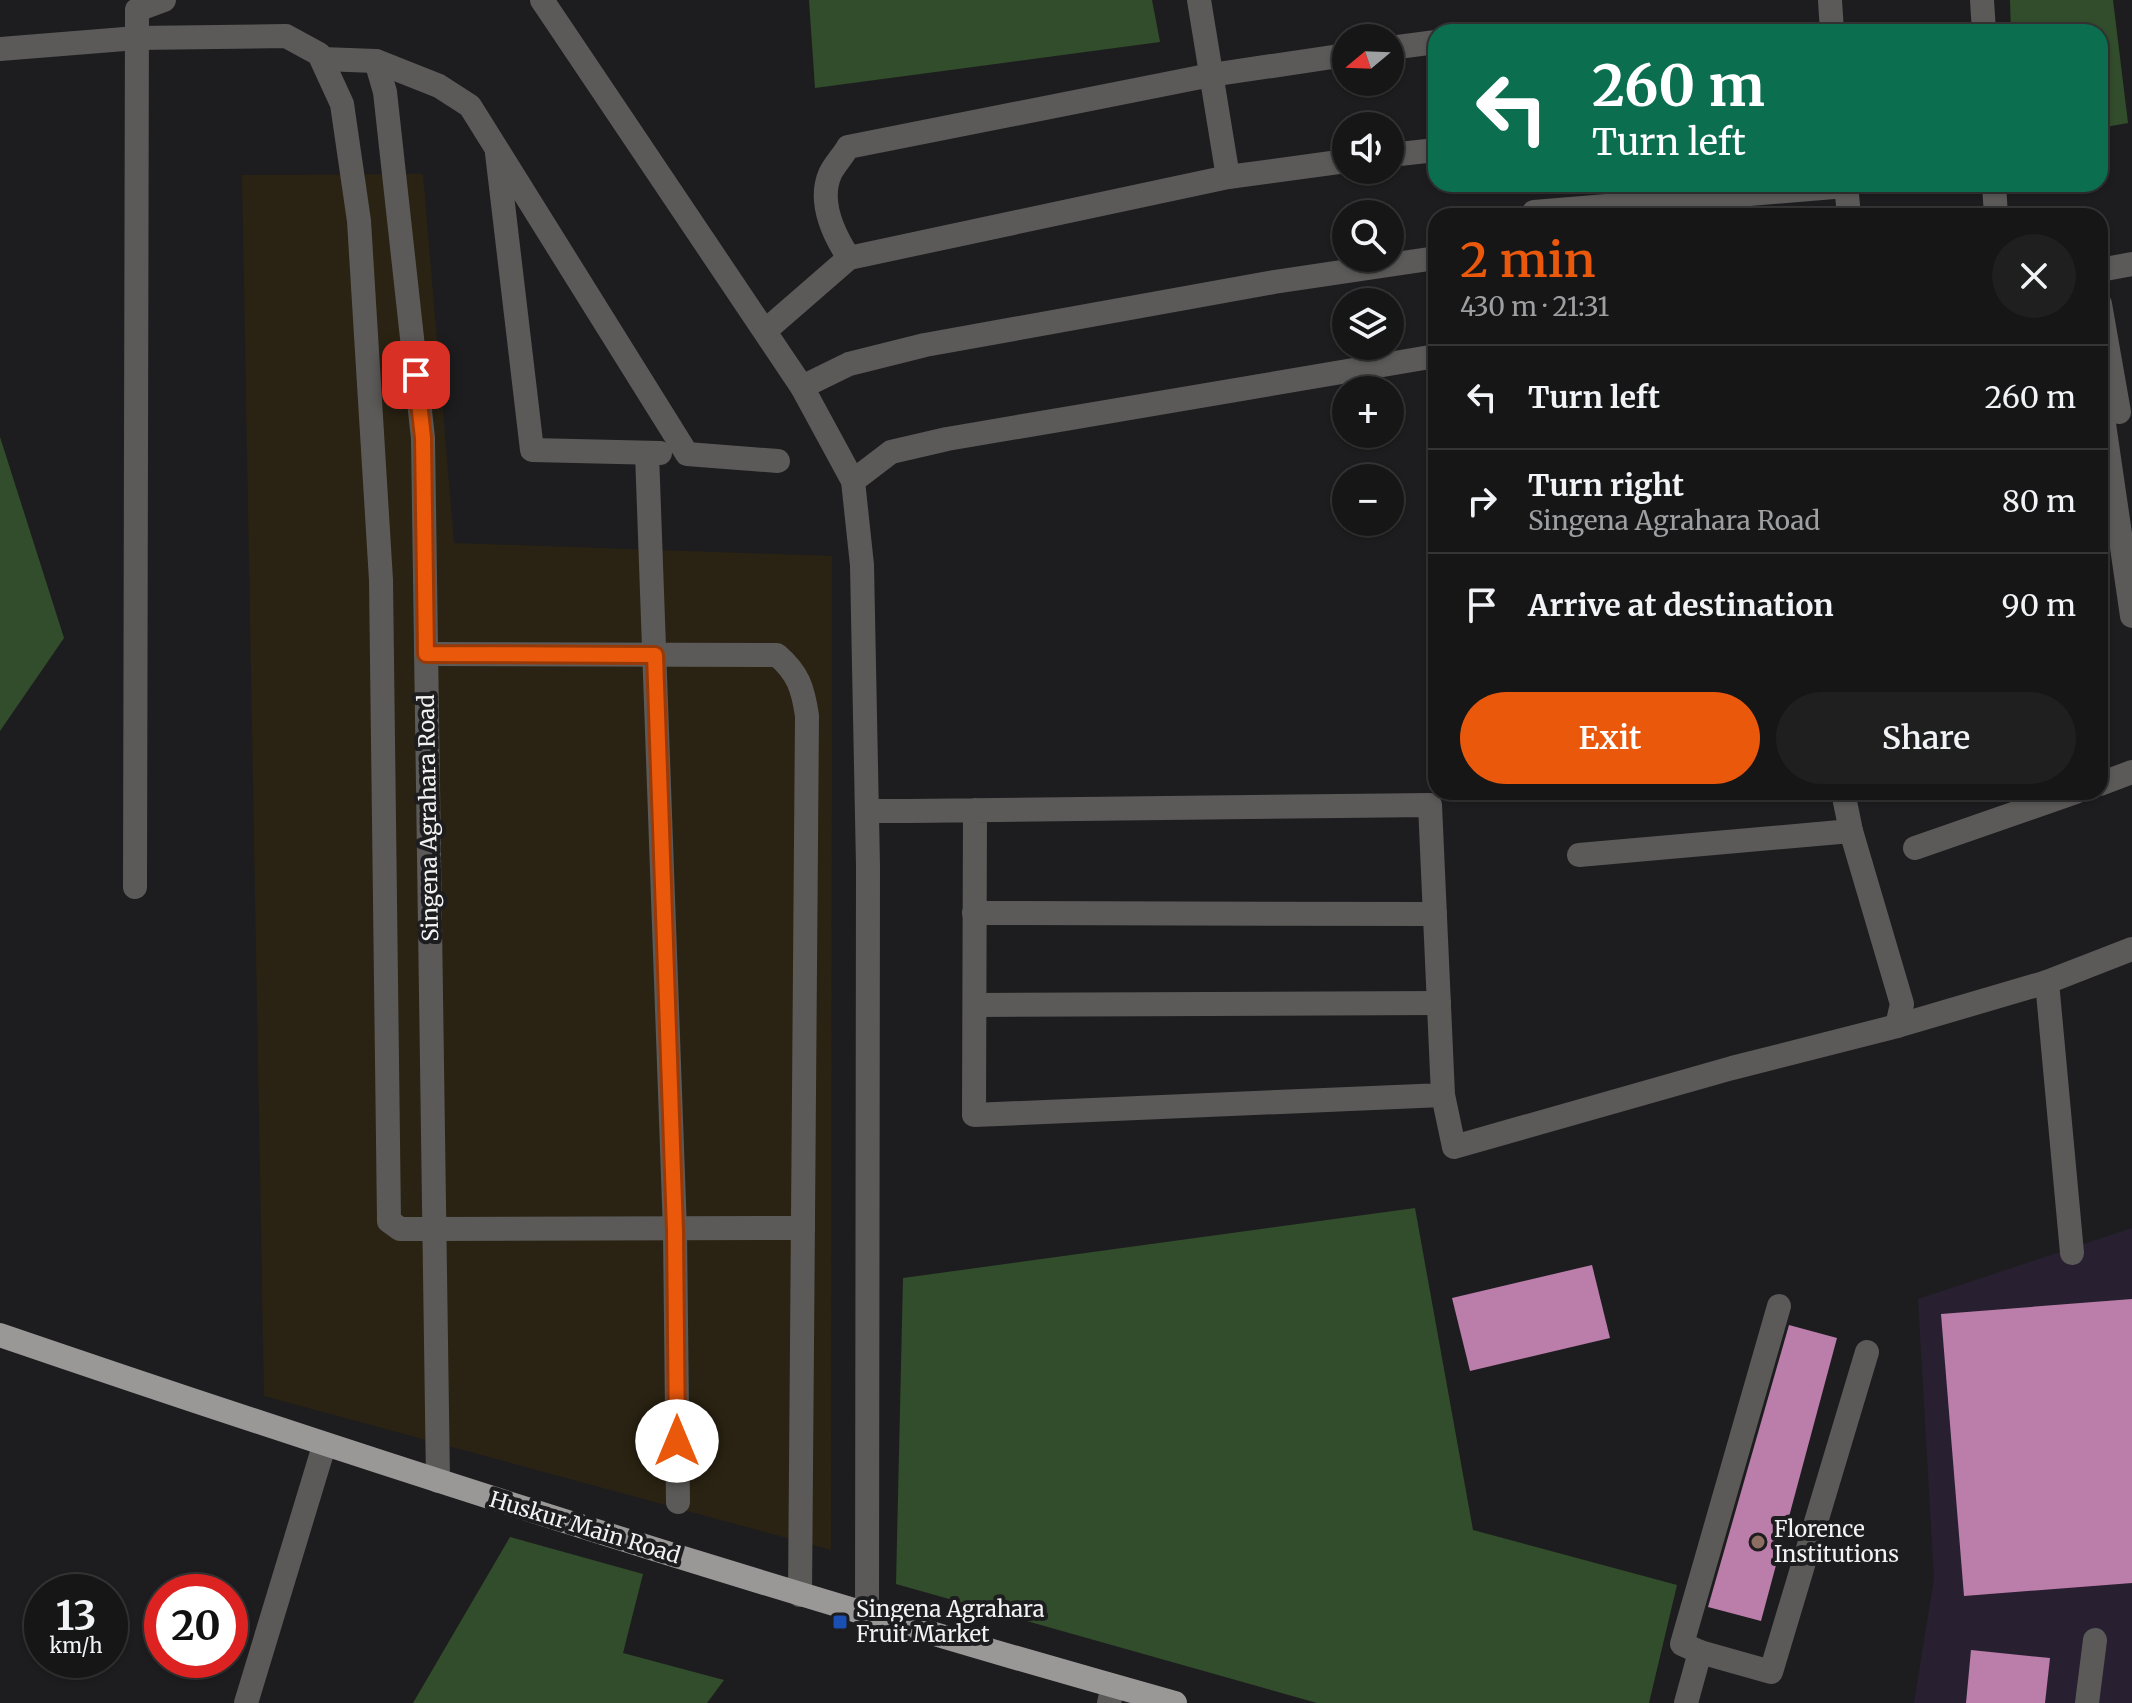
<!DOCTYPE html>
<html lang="en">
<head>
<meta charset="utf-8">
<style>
  :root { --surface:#161617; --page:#1f1f20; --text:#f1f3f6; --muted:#9e9fa1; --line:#353536; --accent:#ea580c }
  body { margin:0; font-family:Merriweather,serif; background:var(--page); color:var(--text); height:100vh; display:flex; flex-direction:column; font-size:30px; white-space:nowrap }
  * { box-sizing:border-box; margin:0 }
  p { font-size:26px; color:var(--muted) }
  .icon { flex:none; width:44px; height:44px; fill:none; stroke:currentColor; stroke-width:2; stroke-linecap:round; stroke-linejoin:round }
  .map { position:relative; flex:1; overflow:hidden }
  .sheet { position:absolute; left:1428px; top:208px; width:680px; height:592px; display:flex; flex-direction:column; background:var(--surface); border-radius:24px; box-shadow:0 2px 6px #0004,0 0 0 2px var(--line) }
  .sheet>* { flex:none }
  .banner { position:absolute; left:1428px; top:24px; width:680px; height:168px; border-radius:24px; box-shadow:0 2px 6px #0004,0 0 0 2px var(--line); background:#0b6e4f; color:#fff; overflow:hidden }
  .needle { width:52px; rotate:251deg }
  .controls { position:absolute; left:1332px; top:24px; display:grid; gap:16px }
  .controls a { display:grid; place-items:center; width:72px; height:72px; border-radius:50%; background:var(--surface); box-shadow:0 2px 6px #0004,0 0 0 2px var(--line); font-size:40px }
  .speed { position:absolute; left:24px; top:1574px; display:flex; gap:16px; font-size:40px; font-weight:700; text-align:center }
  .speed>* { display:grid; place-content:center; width:104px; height:104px; border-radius:50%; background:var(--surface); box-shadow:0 2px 6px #0004,0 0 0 2px var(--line); line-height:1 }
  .speed small { font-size:20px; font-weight:400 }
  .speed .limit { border:12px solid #d22; background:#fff; color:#111 }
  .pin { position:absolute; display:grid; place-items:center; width:68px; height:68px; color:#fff; margin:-34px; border-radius:16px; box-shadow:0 4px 12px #0006 }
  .me { position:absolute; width:88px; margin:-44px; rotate:0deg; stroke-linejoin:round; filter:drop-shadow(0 0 6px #0008) }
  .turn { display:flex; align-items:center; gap:28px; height:168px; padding:0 32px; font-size:36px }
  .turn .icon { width:104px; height:104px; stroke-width:2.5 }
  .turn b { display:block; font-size:56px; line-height:68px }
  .round { display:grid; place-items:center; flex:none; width:84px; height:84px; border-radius:42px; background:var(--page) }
  .summary { display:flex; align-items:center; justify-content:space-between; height:136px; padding:0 32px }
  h1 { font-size:48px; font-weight:600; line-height:60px; color:var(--accent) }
  .primary-button { display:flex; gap:16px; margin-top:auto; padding:16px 32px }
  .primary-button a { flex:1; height:92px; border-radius:48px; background:var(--accent); color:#fff; font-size:32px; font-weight:600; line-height:92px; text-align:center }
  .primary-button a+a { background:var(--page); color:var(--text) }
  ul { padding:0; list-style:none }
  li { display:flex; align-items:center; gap:24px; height:104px; padding:0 32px; border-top:2px solid var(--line) }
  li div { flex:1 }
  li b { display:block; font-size:30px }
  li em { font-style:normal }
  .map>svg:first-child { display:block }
  .commercial { fill:#2a2313 }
  .industrial { fill:#282030 }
  .green { fill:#324d2b }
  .building { fill:#bb7daa }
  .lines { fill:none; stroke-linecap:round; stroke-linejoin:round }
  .minor { stroke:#5b5a59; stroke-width:24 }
  .major { stroke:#9a9897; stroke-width:24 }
  .route-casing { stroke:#983908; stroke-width:20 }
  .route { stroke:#ea580c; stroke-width:14 }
  .education-dot { fill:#8d6e63; stroke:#1d1d1f; stroke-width:3 }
  .transit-dot { fill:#1a4fb4; stroke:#1d1d1f; stroke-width:3 }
  .labels { text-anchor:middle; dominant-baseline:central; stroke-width:8; stroke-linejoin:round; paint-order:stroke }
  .street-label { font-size:22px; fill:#f2f2f3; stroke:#1d1d1f }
  .poi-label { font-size:22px; fill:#f2f2f3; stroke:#1d1d1f; text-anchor:start }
</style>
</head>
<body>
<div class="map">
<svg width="2132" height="1703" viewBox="0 0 2132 1703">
  <rect width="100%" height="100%" fill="#1d1d1f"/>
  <polygon class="commercial" points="423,174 454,543 832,556 831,1550 264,1396 242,175"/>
  <polygon class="industrial" points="2132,1228 2132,1703 1914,1703 1934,1578 1918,1299"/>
  <g class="green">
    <polygon points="809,0 1152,0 1160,42 815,88"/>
    <polygon points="2010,0 2113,0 2128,123 2100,128 2100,32 2011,32"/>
    <polygon points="0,437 64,638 0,731"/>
    <polygon points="1415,1208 1473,1530 1677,1585 1649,1703 1317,1703 896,1584 903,1278"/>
    <polygon points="510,1537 643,1574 623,1653 724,1680 707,1703 413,1703"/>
  </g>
  <g class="building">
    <polygon points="1592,1265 1610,1338 1470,1371 1452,1298"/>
    <polygon points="2132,1299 2132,1583 1964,1596 1941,1314"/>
    <polygon points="1789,1325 1837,1338 1761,1621 1708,1607"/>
    <polygon points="1971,1650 2050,1658 2045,1703 1966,1703"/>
  </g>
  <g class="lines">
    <g class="minor">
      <polyline points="542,0 802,387 853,481 862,565 868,866 867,1616"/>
      <polyline points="1199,0 1228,177"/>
      <polyline points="1830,0 1832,32"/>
      <polyline points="1982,0 1984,32"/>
      <polyline points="1390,48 1436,42"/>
      <polyline points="0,49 137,38 286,36 319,54 342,104 359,221 381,580 389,1221 400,1229 434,1229 803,1228"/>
      <polyline points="322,59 376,61 439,86 470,106 687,454 778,461"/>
      <polyline points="376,61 385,92 423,438 438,1481"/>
      <polyline points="497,153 532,450 660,453"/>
      <polyline points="1390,155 1436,150"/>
      <polyline points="1846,184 1849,216"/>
      <polyline points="1994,184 1996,216"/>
      <polyline points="1534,216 1534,212 1846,186"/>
      <path d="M 849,258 C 834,235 818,202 830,174 C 834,165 843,156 848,147 L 1211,75 L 1346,55"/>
      <polyline points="2100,270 2132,264"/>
      <polyline points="2100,304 2119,412"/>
      <polyline points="765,331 849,258 1228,177 1346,161"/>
      <polyline points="802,387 849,364 925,345 1274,282 1436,258"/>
      <polyline points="2104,424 2132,616"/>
      <polyline points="647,453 675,1231 678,1502"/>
      <polyline points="853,481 891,452 947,439 1436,356"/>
      <path d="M 426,654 L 777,655 C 798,673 803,688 807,716 L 800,1595"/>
      <polyline points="2100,784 2132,772"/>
      <polyline points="867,811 909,811 1430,805 1443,1095 974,1115 975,810"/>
      <polyline points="1915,848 2076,792"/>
      <polyline points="1579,855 1851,831"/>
      <polyline points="135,887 137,10 164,0"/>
      <polyline points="974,913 1435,914"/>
      <polyline points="2047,982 2072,1253"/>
      <polyline points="975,1005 1439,1003"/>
      <polyline points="1897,1026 2047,982 2132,949"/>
      <polyline points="1443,1095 1454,1147 1732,1068 1897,1026 1902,1004 1851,831 1843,792"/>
      <polyline points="1700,1652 1771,1672 1867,1352"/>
      <polyline points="246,1703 324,1446"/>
      <polyline points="1109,1703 1113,1686"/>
      <polyline points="1686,1703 1700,1652 1682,1644 1779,1306"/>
      <polyline points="2087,1703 2095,1640"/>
    </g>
    <path class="major" d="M 0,1335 C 389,1468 780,1593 1175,1703"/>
  </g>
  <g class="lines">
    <g class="route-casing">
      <polyline id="route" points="416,375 423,438 426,654 655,655 675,1231 677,1441"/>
    </g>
    <use href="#route" class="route"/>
  </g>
  <circle class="education-dot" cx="1758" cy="1542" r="8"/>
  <rect class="transit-dot" x="832" y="1614" width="16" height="16" rx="4"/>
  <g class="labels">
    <g class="street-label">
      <text transform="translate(428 818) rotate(-91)">Singena Agrahara Road</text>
      <text transform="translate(585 1527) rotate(17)">Huskur Main Road</text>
    </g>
    <g class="poi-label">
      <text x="1774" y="1529">Florence<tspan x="1774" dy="25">Institutions</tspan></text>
      <text x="856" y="1609">Singena Agrahara<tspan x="856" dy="25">Fruit Market</tspan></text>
    </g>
  </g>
</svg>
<div class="controls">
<a><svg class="needle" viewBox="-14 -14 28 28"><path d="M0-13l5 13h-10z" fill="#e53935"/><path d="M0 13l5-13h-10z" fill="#9e9fa1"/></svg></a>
<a><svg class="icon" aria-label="sound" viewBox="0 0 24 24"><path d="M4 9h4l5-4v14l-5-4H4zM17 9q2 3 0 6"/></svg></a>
<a><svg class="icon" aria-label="search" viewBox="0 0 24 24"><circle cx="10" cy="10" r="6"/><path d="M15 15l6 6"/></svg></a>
<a><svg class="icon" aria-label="layers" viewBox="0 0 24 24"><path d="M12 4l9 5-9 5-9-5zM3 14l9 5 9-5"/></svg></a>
<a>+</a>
<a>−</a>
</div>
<div class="speed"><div>13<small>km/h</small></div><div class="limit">20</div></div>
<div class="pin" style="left:416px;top:375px;background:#d93025"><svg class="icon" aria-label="arrive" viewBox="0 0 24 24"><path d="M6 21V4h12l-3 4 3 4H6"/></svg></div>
<svg class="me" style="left:677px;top:1441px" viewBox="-20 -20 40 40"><circle r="19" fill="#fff"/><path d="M0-13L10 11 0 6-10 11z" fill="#ea580c"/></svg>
<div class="banner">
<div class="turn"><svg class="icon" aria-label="left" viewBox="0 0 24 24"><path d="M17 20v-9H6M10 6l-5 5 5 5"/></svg><div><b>260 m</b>Turn left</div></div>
</div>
<section class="sheet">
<div class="summary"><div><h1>2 min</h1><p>430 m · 21:31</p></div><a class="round"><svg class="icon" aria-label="close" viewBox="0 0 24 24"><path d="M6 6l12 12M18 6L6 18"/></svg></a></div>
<ul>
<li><svg class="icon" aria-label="left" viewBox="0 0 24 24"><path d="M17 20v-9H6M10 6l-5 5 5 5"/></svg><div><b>Turn left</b></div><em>260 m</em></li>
<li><svg class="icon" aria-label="right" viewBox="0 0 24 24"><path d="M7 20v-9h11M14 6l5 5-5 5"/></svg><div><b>Turn right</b><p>Singena Agrahara Road</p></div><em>80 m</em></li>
<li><svg class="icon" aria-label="arrive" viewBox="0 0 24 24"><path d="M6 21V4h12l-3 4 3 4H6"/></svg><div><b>Arrive at destination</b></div><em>90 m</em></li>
</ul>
<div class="primary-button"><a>Exit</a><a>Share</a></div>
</section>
</div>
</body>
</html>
